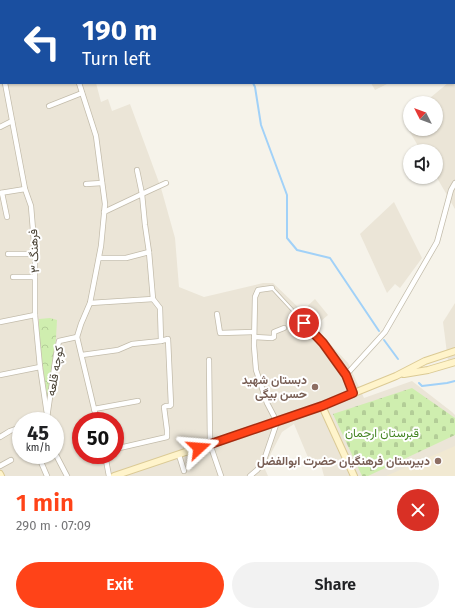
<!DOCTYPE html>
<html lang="en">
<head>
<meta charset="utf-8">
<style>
  :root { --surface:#fff; --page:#f2f2f2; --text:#202124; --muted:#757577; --accent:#ff4318 }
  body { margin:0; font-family:"Fira Sans",Vazirmatn,sans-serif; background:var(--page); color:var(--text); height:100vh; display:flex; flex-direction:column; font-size:15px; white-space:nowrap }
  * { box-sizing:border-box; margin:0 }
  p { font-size:13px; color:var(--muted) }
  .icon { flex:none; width:22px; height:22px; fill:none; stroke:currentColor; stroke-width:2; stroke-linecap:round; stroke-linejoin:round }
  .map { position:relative; height:476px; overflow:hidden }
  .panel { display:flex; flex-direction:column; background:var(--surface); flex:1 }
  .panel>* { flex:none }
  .guide { position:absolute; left:0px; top:0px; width:455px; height:84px; box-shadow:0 1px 3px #0004; background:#1a4fa0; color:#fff; overflow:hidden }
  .needle { width:26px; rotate:312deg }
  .buttons { position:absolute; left:403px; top:96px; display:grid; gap:8px }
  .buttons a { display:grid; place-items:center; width:40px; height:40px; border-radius:50%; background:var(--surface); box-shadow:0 1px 3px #0004; font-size:20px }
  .speed { position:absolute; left:12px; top:412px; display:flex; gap:8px; font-size:20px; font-weight:700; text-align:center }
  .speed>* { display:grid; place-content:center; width:52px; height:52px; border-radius:50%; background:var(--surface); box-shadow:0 1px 3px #0004; line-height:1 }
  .speed small { font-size:10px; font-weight:400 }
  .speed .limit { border:6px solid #d22; background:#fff; color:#111 }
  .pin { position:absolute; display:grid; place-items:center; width:34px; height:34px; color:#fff; margin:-17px; border:2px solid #fff; border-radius:50%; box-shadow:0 1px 4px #0007 }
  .me { position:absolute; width:44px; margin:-22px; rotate:71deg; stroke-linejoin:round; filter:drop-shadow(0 0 3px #0008) }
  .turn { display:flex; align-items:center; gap:14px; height:84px; padding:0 16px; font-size:18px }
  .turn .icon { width:52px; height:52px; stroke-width:2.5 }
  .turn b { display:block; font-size:28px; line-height:34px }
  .round { display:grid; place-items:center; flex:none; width:42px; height:42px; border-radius:21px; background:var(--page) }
  .overview { display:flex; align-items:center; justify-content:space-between; height:68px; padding:0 16px }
  h1 { font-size:24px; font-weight:600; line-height:30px; color:var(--accent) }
  .button { display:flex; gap:8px; margin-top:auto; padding:8px 16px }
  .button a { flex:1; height:46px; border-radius:24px; background:var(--accent); color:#fff; font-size:16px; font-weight:600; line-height:46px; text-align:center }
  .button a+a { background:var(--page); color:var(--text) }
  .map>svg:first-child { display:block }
  .residential { fill:#ebe5d7; fill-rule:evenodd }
  .education { fill:#f1e9d2 }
  .cemetery { fill:url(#cemetery-stones) }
  .park { fill:url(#park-crowns) }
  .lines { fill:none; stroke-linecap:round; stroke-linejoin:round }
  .stream { stroke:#a1d1f8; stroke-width:2 }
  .lane-casing { stroke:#c3bcab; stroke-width:4 }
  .street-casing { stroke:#c3bcab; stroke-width:6 }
  .secondary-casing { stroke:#dbca95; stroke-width:8 }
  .lane { stroke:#fff; stroke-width:2.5 }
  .street { stroke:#fff; stroke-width:4.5 }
  .secondary { stroke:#fff4cb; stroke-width:6 }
  .route-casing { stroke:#a62c10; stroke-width:10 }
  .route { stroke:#ff4318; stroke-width:7 }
  .education-dot { fill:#8d6e63; stroke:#fff; stroke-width:1.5 }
  .labels { text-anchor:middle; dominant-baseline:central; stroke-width:4; stroke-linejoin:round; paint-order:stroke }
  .street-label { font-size:12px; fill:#4b4437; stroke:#fff }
  .education-label { font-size:12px; font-weight:bold; fill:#785e54; stroke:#fff; text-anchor:end }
  .park-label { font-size:12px; fill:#448522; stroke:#fff }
</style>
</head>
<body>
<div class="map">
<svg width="455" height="476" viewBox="0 0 455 476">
  <defs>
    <pattern id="cemetery-stones" width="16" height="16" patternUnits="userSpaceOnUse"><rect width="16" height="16" fill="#cfeeaf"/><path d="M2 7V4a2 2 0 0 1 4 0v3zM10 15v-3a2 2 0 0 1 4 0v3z" fill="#b3cd97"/></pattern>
    <pattern id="park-crowns" width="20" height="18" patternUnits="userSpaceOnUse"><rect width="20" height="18" fill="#cfeeaf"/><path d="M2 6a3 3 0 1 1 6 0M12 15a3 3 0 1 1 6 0" fill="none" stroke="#b3cd97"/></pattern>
  </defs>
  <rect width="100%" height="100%" fill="#f6f3ea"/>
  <g class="residential">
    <path d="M 0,0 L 73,0 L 73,1 L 1,1 L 1,83 L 96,83 L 101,102 L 108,99 L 112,111 L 130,104 L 161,188 L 175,238 L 179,287 L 204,297 L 263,283 L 273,283 L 302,311 L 315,299 L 328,315 L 314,327 L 348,363 L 364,398 L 412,381 L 452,412 L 455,415 L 455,476 L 324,476 L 321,465 L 312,467 L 294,424 L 282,432 L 264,467 L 268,476 L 0,476 ZM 21,421 L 55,421 L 55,455 L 21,455 ZM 81,421 L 115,421 L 115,455 L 81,455 Z"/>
    <polygon points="177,0 455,0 455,7 454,8 454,1 178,1"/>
    <polygon points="454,78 455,78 455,209 436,176 436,151 421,151 403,120 410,114 410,129 436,129 436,103 424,103 448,83 454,83"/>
    <polygon points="371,83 389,83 375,90"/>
    <polygon points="394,202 422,258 400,288 395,284 387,293 360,234"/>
    <polygon points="455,303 455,359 448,361 443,322"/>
  </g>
  <polygon class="education" points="455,446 455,476 386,476"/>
  <polygon class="cemetery" points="412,388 455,418 455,435 368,476 362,476 333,414"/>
  <polygon class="park" points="50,318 57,320 56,338 51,401 48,401 39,343 39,319"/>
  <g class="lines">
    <g class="stream">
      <polyline points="168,0 169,1"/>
      <polyline points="253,83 255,87 261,125 287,195 287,238 297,250 330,258 379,331"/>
      <polyline points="384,340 398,359"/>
      <polyline points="419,383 422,386 447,383 455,381"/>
    </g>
    <g class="lane-casing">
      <polyline id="lane" points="272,288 323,343 346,375"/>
    </g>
    <g class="street-casing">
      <g id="street">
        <polyline points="49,0 49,1"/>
        <polyline points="332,0 334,1"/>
        <polyline points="355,0 355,1"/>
        <polyline points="208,1 209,0"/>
        <polyline points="454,10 455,9"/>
        <polyline points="0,30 1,29"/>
        <polyline points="0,53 1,53"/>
        <polyline points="0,57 1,62"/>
        <polyline points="5,83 25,189 31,206 35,254 35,315 40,367 48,421"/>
        <polyline points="79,83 96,136 105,204 101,246 90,303 81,324 77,337 97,421"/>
        <polyline points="49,106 82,93"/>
        <polyline points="0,127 12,121"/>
        <polyline points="137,170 142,194 166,183"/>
        <polyline points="86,184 102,183"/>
        <polyline points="0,193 25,189"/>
        <polyline points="2,193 7,217"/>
        <polyline points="104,212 142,194 145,225 149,252 153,299 160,308 161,341"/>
        <polyline points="8,254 35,254"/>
        <polyline points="99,258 126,258 149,252"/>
        <polyline points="13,277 35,277"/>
        <polyline points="90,303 153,299"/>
        <polyline points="217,314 220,333 254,332"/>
        <polyline points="0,322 35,315"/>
        <polyline points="254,337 272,338 274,337 274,332 284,328"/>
        <polyline points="82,355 118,350 132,344 161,341 168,339 171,405 170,406 166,406 164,407 167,430 167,437 115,449"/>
        <polyline points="209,360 210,444 221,476"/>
        <polyline points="0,375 40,367"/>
        <polyline points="353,393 346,375 385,332 437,242 451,190 455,183"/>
        <polyline points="94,409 138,401"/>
        <polyline points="38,421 47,418 56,355 59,341 77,337"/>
        <polyline points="0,437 10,431 21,427"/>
        <polyline points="55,453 67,476"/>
        <polyline points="38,455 47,476"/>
        <polyline points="105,455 109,476"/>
        <polyline points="179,455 184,471"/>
        <polyline points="0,466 11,460"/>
        <polyline points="250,476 257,470 263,463 277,422 267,403 256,370 254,346 255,297 258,290 272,288"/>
      </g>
    </g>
    <g class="secondary-casing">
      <g id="secondary">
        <polyline points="435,0 436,1"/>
        <polyline points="454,25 455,26"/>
        <polyline points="404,374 428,370 455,362"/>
        <polyline points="322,406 354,476"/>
        <polyline points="0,474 1,476"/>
        <polyline points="114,476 322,406 396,376 425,361 455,351"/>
      </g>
    </g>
    <use href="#lane" class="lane"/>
    <use href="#street" class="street"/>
    <use href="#secondary" class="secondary"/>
  </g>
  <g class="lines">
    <g class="route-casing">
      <polyline id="route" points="199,448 322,406 353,393 346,375 323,343 304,323"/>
    </g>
    <use href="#route" class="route"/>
  </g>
  <g class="education-dot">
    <circle cx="315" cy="387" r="4"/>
    <circle cx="438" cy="461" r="4"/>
  </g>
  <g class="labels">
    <g class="street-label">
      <text transform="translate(34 251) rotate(-93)">فرهنگ ۳</text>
      <text transform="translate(55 371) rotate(-80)">کوچه قلعه</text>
    </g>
    <g class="education-label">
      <text x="307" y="380">دبستان شهید<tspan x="307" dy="14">حسن بیگی</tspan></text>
      <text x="430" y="461">دبیرستان فرهنگیان حضرت ابوالفضل</text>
    </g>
    <g class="park-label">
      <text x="382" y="433">قبرستان ارجمان</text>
    </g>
  </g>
</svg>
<div class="buttons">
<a><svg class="needle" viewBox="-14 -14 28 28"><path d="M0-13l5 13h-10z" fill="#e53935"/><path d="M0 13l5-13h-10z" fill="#757577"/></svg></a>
<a><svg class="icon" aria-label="sound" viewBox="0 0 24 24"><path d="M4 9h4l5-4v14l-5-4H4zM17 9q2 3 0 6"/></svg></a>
</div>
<div class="speed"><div>45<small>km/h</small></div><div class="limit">50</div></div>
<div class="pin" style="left:304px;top:323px;background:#d93025"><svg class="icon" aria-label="arrive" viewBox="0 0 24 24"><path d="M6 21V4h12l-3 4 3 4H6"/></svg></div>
<svg class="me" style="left:199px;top:448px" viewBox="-20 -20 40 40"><path d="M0-17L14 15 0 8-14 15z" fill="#ff4318" stroke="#fff" stroke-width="4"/></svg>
<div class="guide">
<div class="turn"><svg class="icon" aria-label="left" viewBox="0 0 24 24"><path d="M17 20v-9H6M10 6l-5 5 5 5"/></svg><div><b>190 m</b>Turn left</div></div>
</div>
</div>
<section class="panel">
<div class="overview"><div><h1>1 min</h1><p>290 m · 07:09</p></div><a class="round" style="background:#d93025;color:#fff"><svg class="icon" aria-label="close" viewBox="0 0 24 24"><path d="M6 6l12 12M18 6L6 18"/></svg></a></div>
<div class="button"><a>Exit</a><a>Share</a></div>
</section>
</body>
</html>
